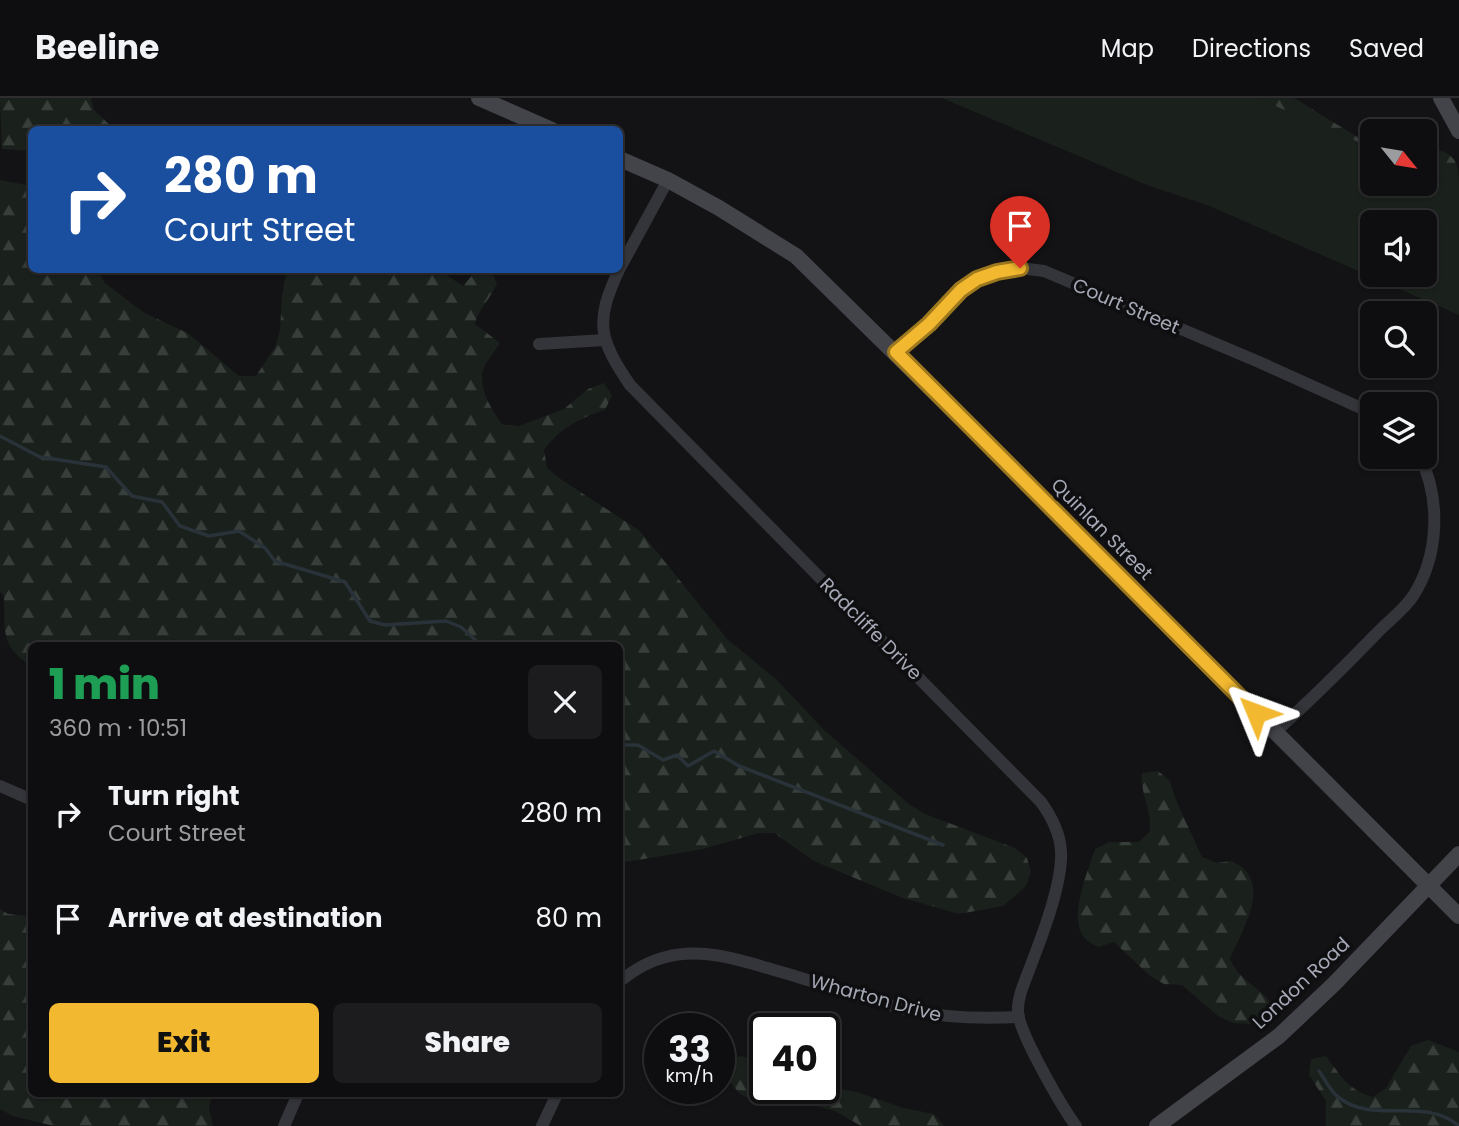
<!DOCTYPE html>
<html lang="en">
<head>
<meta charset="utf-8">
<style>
  :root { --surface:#0e0e10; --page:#1c1c1e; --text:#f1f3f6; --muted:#9b9c9f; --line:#2e2e30; --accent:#f2b82f }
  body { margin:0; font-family:Poppins,sans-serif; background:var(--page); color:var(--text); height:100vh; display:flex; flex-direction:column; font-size:26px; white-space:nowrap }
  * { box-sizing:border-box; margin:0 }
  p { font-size:23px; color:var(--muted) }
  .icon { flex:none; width:38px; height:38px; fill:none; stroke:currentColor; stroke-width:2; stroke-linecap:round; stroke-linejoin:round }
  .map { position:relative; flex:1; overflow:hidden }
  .details { position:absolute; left:28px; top:544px; width:595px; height:455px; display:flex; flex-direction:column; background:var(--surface); border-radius:10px; box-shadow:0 2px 5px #0004,0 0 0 2px var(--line) }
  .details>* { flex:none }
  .guide { position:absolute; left:28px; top:28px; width:595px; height:147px; border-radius:10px; box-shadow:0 2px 5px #0004,0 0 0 2px var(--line); background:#1a4fa0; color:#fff; overflow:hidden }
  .needle { width:46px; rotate:120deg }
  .fabs { position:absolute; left:1360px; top:21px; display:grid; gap:14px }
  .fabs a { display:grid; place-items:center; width:77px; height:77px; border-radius:10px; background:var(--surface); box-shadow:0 2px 5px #0004,0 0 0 2px var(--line); font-size:35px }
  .speed { position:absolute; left:644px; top:915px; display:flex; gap:14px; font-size:35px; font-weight:700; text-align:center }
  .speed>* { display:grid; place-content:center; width:91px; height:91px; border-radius:50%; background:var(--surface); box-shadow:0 2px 5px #0004,0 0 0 2px var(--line); line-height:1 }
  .speed small { font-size:18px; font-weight:400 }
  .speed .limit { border:4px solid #111; border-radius:10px; background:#fff; color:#111 }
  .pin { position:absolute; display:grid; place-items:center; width:60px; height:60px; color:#fff; margin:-72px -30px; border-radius:50% 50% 50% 0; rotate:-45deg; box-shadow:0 0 7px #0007 }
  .pin .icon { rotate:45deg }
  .me { position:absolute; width:77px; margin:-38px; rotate:314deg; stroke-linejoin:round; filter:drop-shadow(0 0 5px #0008) }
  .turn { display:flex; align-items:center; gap:24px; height:147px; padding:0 21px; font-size:32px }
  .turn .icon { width:91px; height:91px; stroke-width:2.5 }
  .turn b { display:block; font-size:49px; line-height:60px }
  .round { display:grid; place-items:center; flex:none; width:74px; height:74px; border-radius:10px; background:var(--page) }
  .head { display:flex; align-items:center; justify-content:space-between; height:119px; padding:0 21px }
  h1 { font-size:42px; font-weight:800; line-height:52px; color:#1e9e55 }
  .primary-button { display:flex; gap:14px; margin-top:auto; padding:14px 21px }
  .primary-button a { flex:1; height:80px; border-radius:10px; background:var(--accent); color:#111; font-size:28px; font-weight:800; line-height:80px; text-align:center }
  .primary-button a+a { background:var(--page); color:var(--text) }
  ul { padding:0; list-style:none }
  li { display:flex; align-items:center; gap:21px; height:105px; padding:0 21px }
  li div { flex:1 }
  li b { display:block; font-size:26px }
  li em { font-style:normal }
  header { display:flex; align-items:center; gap:42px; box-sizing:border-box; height:98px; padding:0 35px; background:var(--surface); border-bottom:2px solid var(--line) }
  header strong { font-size:33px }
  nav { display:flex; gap:38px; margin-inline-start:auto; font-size:24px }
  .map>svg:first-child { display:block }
  .green { fill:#1a201b; fill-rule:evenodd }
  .forest { fill:url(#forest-firs) }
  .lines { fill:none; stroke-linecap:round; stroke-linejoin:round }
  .stream { stroke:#2a3239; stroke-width:3.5 }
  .street { stroke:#34353a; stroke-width:12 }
  .secondary { stroke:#42444a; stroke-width:16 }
  .route-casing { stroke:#9d781f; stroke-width:18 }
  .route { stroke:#f2b82f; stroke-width:12 }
  .labels { text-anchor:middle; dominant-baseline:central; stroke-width:7; stroke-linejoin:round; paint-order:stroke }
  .street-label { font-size:19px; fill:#a5a9b6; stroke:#0f0e10 }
</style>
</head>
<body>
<header>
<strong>Beeline</strong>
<nav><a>Map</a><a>Directions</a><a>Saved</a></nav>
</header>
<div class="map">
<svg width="1459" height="1028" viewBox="0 0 1459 1028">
  <defs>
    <pattern id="forest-firs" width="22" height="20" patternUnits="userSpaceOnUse" patternTransform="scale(1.75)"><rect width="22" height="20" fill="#1a201b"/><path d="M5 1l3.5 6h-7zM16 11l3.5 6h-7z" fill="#383e3a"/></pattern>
  </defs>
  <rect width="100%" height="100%" fill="#131315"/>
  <path class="green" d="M 942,0 L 1257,0 L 1372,50 L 1372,86 L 1424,86 L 1425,73 L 1459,88 L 1459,217 L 1207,107 L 1147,87 ZM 1372,124 L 1424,124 L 1424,177 L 1372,177 Z"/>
  <g class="forest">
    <polygon points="0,0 91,0 94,12 114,31 32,32 31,53 2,51"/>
    <polygon points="1257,0 1294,0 1372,48 1372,50"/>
    <path d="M 1425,49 C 1453,54 1459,60 1459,88 L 1425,73 Z"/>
    <path d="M 0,82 L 31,88 L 32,172 L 97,172 L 105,185 L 143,214 L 189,236 L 239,278 L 256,278 L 275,249 L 280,232 L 282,197 L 287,172 L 439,172 L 463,188 L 474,175 L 490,172 L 497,185 C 491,201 479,209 475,226 L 500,245 C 495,253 488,261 484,269 C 476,286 492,314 503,327 L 519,328 L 564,311 L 588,291 L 604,285 L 612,297 L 605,312 C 580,320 560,330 544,352 L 547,370 L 559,380 L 640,433 L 727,541 L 777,582 L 823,631 L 910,707 L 925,716 L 1015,750 L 1027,760 L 1031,774 L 1026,788 L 1003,808 L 959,816 L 900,799 L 814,763 L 774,735 L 759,735 L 703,751 L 620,765 L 620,548 L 32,548 L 31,568 C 0,548 5,533 4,498 L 0,494 Z"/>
    <path d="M 1158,673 L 1170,683 L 1176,702 L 1202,759 L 1217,765 L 1231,763 C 1235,765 1242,768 1245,772 C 1267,796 1240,836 1230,861 C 1238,882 1260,888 1272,907 L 1266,921 L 1250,926 L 1233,925 L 1218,918 L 1182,887 L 1164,886 L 1150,878 L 1114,844 L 1098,849 C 1093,846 1087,843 1084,839 C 1068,819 1088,773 1095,751 L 1109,744 L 1139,744 L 1150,733 C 1152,712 1140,696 1142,675 Z"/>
    <polygon points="0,811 8,816 31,818 32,996 212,996 209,1011 213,1028 54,1028 13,1018 0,1011"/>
    <path d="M 1428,942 L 1459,954 L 1459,1028 L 1326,1028 L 1326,1003 L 1309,977 L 1311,961 L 1326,958 C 1341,978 1348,992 1373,999 L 1386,990 L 1411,948 Z"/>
    <polygon points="739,958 755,961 765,966 765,990 824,990 824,988 857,994 903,1010 934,1016 944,1028 861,1028 835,1013 787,1001 754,1003 740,996 730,984 728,969"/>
  </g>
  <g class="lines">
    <g class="stream">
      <polyline points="0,338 40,359 106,369 132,398 162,404 180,428 209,438 239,433 265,450 275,463 345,484 370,523 385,527 446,523 461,529 482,548"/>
      <polyline points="620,644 623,647 638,647 663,662 677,657 688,668 714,653 739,668 943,747"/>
      <path d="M 1319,973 C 1325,981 1330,993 1338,999 C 1375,1028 1422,997 1459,1028"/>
    </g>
    <g class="street">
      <polyline points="620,170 668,82"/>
      <path d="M 619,172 C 595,223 598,240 630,287 L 1041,704 C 1051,718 1060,735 1061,753 C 1063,784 1042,838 1031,867 C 1026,881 1017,899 1018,914 C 1019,935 1062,1009 1076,1028"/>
      <polyline points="539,246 605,242"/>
      <polyline points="896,254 929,226 961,192 977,181 1020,170 1044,173 1259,264 1372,315"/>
      <path d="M 1275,634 C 1310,603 1343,570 1376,536 C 1387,524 1404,512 1413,498 C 1439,458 1441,401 1420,359"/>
      <polyline points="0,688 32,702"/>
      <path d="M 620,883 C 634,872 648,863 666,859 C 705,849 743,863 781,874 C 823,886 865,901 908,912 C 946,920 981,921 1019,919"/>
      <polyline points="284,1028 298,996"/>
      <polyline points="542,1028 557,996"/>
    </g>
    <g class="secondary">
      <polyline points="479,0 552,32"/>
      <polyline points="1441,0 1459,33"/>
      <polyline points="620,61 668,82 719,110 796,158 1036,394 1459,818"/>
      <polyline points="1157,1028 1279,938 1334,886 1459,756"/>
    </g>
  </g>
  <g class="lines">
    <g class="route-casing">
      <polyline id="route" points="1020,170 997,174 977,181 961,192 929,226 896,254 1256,615"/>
    </g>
    <use href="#route" class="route"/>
  </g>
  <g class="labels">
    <g class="street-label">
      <text transform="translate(1126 208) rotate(23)">Court Street</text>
      <text transform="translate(1102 431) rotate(45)">Quinlan Street</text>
      <text transform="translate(871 531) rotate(45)">Radcliffe Drive</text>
      <text transform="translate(1301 885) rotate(-43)">London Road</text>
      <text transform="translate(876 900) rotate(15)">Wharton Drive</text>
    </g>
  </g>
</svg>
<div class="fabs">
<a><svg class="needle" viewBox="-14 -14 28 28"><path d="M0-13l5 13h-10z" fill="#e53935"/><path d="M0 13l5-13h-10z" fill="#9b9c9f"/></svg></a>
<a><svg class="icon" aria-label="sound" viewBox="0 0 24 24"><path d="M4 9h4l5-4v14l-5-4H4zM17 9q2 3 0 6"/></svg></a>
<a><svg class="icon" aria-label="search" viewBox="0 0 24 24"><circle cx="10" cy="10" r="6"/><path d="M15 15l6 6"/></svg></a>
<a><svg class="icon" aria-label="layers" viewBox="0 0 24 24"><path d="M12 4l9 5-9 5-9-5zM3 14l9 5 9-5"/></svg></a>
</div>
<div class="speed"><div>33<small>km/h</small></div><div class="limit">40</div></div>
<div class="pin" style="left:1020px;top:170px;background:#d93025"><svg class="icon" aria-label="arrive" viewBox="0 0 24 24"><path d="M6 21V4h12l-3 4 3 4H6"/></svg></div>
<svg class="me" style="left:1256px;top:615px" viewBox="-20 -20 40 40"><path d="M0-17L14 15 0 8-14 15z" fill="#f2b82f" stroke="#fff" stroke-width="4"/></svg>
<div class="guide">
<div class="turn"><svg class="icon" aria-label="right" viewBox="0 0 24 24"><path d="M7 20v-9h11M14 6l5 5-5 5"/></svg><div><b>280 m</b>Court Street</div></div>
</div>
<section class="details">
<div class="head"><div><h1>1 min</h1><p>360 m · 10:51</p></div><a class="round"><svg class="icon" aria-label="close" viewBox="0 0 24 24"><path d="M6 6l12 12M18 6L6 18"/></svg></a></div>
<ul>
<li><svg class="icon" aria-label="right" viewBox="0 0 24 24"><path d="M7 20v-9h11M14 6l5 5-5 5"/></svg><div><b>Turn right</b><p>Court Street</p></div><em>280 m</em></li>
<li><svg class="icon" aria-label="arrive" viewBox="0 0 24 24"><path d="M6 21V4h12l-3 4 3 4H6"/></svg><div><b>Arrive at destination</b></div><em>80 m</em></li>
</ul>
<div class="primary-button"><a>Exit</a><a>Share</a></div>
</section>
</div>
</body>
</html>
